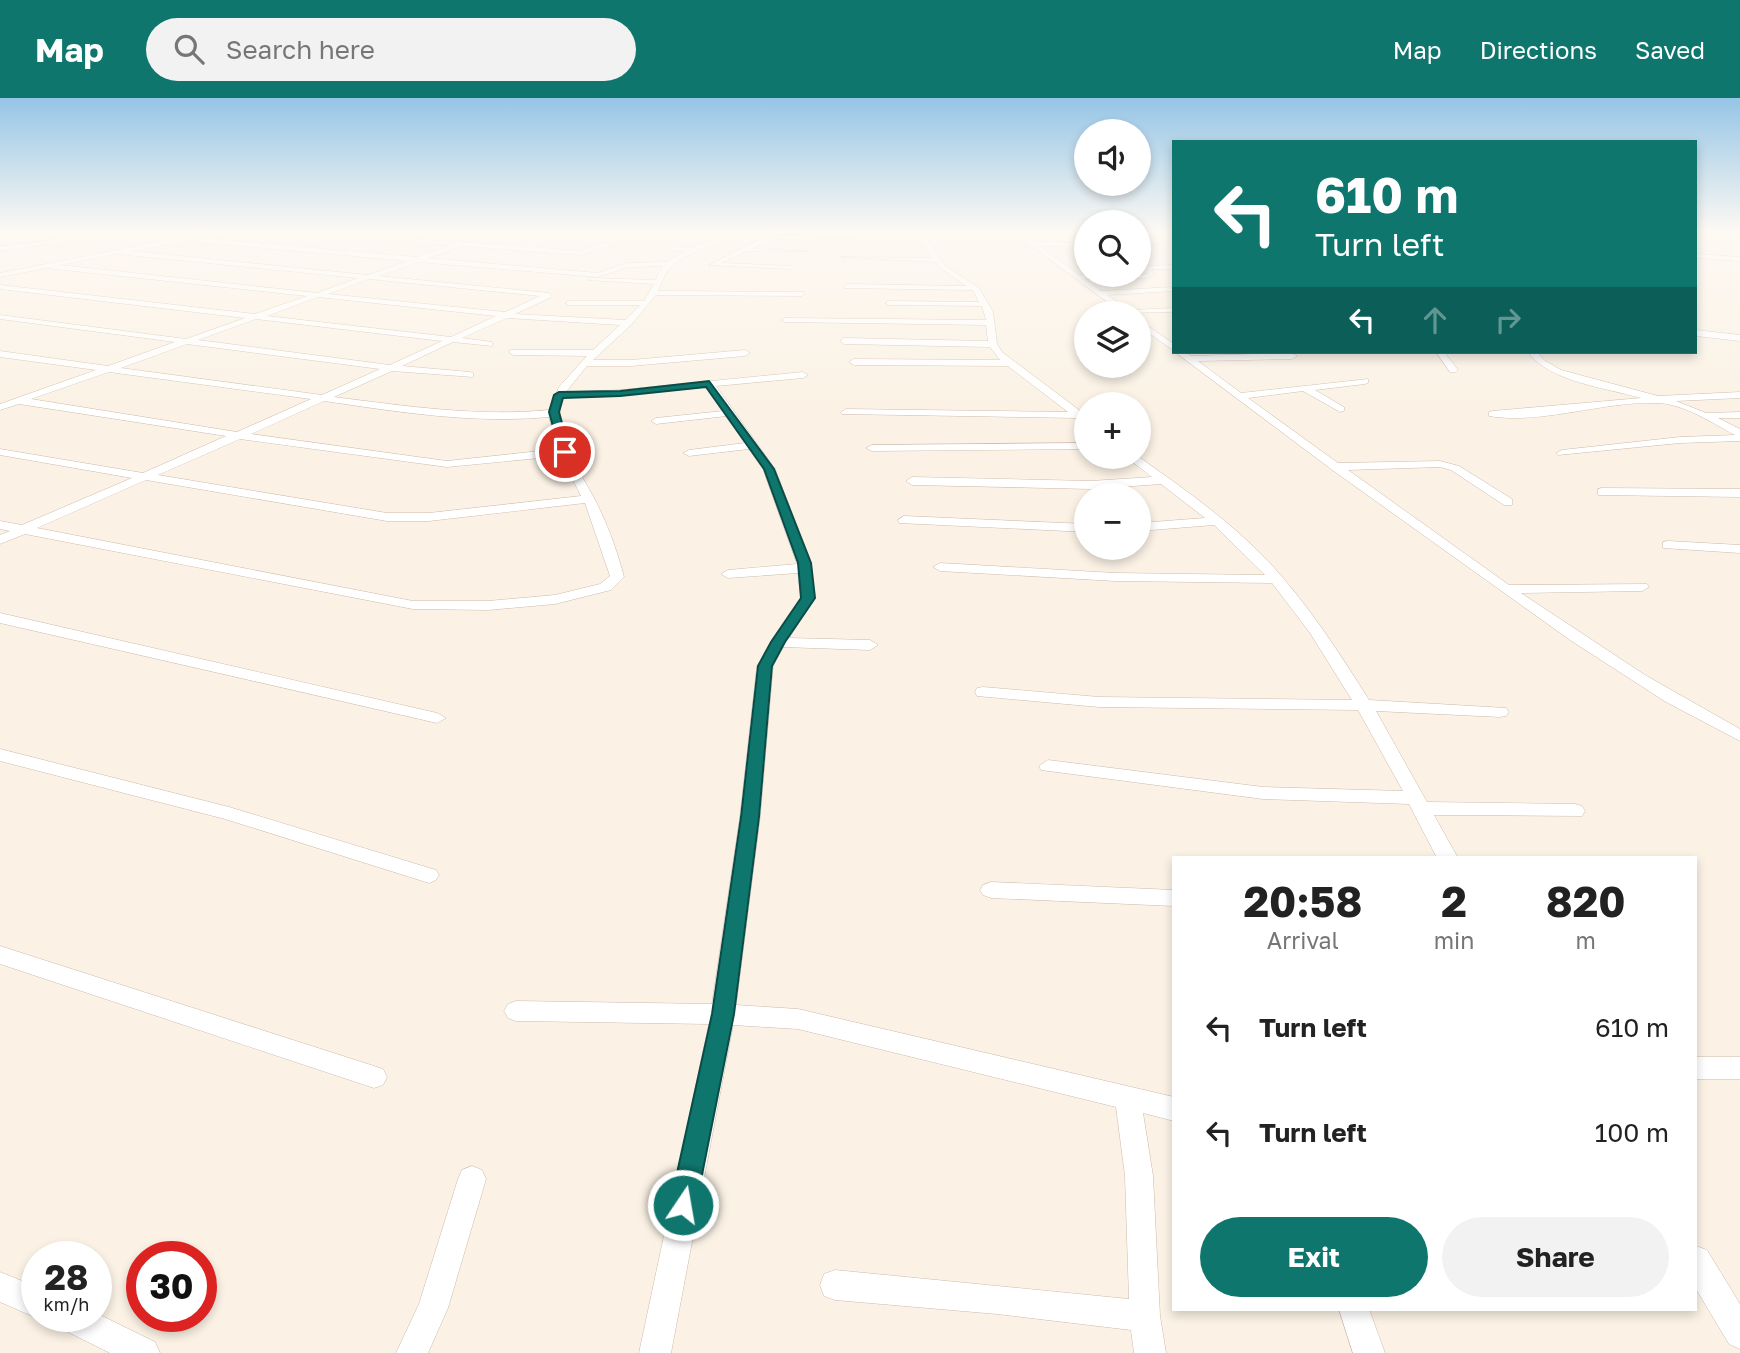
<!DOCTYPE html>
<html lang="en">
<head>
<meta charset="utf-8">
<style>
  :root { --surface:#fff; --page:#f2f2f2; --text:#222; --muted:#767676; --accent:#0f766e }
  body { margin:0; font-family:"Golos Text",sans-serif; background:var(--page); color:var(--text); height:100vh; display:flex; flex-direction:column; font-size:26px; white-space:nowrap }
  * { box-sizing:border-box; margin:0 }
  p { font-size:23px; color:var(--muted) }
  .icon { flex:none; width:38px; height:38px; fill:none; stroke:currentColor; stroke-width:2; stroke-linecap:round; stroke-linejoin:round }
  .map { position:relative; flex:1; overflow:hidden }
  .sheet { position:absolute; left:1172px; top:758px; width:525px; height:455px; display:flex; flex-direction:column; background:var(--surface); border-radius:0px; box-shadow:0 4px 10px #0003 }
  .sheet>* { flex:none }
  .banner { position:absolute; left:1172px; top:42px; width:525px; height:214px; border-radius:0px; box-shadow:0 4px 10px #0003; background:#0f766e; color:#fff; overflow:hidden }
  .fabs { position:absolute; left:1074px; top:21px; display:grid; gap:14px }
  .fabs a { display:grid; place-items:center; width:77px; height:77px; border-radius:50%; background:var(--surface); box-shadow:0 4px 10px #0003; font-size:35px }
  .speed { position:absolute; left:21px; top:1143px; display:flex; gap:14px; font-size:35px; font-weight:700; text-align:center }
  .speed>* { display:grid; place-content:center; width:91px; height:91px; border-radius:50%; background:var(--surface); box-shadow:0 4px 10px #0003; line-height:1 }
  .speed small { font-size:18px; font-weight:400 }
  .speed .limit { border:10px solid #d22; background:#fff; color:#111 }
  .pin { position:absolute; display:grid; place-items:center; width:60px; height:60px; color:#fff; margin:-30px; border:4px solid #fff; border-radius:50%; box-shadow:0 2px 7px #0007 }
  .me { position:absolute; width:77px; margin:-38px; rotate:12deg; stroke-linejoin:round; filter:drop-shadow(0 0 5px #0008) }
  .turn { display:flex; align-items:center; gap:24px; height:147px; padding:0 28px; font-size:32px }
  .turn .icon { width:91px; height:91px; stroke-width:2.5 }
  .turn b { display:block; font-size:49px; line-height:60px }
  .lanes { display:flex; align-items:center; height:66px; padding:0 28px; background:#0003; justify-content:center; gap:35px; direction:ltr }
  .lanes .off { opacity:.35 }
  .eta { display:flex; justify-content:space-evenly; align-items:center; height:119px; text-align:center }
  .eta b { font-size:42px; font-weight:700; line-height:49px }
  .action { display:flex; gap:14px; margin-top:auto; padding:14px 28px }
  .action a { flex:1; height:80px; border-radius:42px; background:var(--accent); color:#fff; font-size:28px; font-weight:700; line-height:80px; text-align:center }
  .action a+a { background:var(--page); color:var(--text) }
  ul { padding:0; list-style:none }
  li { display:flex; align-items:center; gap:21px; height:105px; padding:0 28px }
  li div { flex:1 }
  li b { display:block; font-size:26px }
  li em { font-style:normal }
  header { display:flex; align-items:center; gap:42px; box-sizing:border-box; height:98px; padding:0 35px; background:var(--accent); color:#fff }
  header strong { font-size:33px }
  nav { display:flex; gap:38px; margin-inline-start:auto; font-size:24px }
  .search { width:490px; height:63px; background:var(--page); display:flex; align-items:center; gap:18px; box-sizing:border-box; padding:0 24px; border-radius:38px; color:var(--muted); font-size:26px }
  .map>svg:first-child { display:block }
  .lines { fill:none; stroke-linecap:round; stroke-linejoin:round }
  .street-casing { stroke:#cdbaac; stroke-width:1 }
  .street { fill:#fff; fill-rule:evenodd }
  .route { fill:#0f766e; stroke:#0a4d48; stroke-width:2 }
</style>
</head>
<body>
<header>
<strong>Map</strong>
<div class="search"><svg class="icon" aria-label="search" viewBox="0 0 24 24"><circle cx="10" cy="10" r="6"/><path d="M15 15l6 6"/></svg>Search here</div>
<nav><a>Map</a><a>Directions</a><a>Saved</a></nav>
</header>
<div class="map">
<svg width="1740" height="1255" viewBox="0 0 1740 1255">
  <rect width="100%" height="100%" fill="#fbf2e5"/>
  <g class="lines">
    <g class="street-casing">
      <g id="street">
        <polygon points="109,134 128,134 0,153 0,149"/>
        <path d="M 297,134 L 471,145 L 470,142 L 493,134 L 503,134 L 472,145 L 527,149 L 560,134 L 569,134 L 532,149 L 580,153 L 630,137 L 630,139 L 581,157 L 463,148 L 428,160 L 597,175 L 627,165 L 667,164 L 684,153 L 665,151 L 663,148 L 691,150 L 722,138 L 688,134 L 739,134 L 679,162 L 667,173 L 658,193 L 805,194 L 802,198 L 656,197 L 631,227 L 593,262 L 631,262 L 745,252 L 750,255 L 745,258 L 631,268 L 587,268 L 566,294 L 620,292 L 803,274 L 808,277 L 803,280 L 716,288 L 775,371 L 811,465 L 815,500 L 789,540 L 870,542 L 878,547 L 870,552 L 783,549 L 773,568 L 760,719 L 736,907 L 798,911 L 1174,999 L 1174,1023 L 1143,1015 L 1153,1078 L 1160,1218 L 1166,1255 L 1134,1255 L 1131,1232 L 997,1216 L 835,1202 L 824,1198 L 820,1187 L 824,1176 L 835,1172 L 1129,1201 L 1125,1078 L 1116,1009 L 798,931 L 733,927 L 671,1255 L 639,1255 L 709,926 L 516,923 L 508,920 L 504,913 L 508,906 L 516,903 L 712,906 L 740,719 L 757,568 L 801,500 L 798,475 L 728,480 L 721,476 L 728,472 L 797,466 L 763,371 L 749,351 L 689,358 L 683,355 L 689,352 L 745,345 L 727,318 L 656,326 L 651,323 L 656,320 L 723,313 L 707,289 L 620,298 L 563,300 C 548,336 586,380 600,412 C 610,433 618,456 624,479 L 611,492 L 555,506 L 488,512 L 413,511 L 25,436 L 0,446 L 0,437 L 10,433 L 0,431 L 0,423 L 22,427 L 132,380 L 0,357 L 0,351 L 143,375 L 226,338 L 19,306 L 0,312 L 0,306 L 96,272 L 0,259 L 0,253 L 108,268 L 175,244 L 0,221 L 0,217 L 186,241 L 245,220 L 0,191 L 0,187 L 255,216 L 307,198 L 46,170 L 0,179 L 0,175 L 199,136 L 202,138 L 198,140 L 417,159 L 452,147 ZM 186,143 L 187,143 L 408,163 L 368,177 L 131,153 ZM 117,156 L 358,180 L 317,195 L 60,167 ZM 418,164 L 598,179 L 628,169 L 663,168 L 655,182 L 592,180 L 588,182 L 654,186 L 644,203 L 569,203 L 565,205 L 569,207 L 640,207 L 625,222 L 515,216 L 552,199 L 549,195 L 379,178 ZM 369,181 L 540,198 L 505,214 L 328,196 ZM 318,199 L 496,218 L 451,239 L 267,218 ZM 507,220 L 620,227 L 593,252 L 510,252 L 509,254 L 513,257 L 587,258 L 559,289 L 549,312 C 477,319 406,308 334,299 L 392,273 L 473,279 L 473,275 L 470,274 L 402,268 L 453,244 L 492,248 L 492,244 L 462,240 ZM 256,221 L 442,243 L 390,267 L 198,242 ZM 187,246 L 380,271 L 322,297 L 121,270 ZM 109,274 L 311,301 L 237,334 L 31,301 ZM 324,303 C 399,314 473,326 549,319 L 558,351 L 447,363 L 251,336 ZM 240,341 L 447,369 L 561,358 L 581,398 L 429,415 L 387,415 L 158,377 ZM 146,382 L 387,423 L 429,423 L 585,405 L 610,478 L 600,486 L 555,497 L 488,503 L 413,503 L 37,430 Z"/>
        <polygon points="775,134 784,134 779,137 852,141 772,141 751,151 808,153 746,153 721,165 792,168 790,171 709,167"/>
        <polygon points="916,134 922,134 945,168 979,190 993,214 997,246 1002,254 1087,318 1087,326 1077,320 842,316 841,314 846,311 1068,314 1008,268 854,267 849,264 854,261 1000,262 990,249 844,246 840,243 844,240 988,243 986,227 785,224 781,222 785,220 986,222 982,208 889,207 885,205 889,203 979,204 973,192 844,190 847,186 966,188 941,170 936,164 841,159 933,160"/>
        <polygon points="1013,134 1020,134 1034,144 1087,145 1087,149 1040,148 1079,177 1139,177 1147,176 1144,168 1174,167 1174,171 1151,171 1155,177 1146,180 1085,181 1101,193 1174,189 1174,193 1107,197 1129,212 1174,210 1174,214 1122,215"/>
        <polygon points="1716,134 1725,134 1740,140 1740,144"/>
        <polygon points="1174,138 1174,142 1139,147 1139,143"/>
        <polygon points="1696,156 1740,159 1740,163 1696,160"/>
        <polygon points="1139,222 1174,246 1174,253 1139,228"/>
        <polygon points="1696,232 1740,237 1740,243 1696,238"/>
        <polygon points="1175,254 1184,254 1191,258 1292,255 1297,258 1292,261 1198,263 1241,295 1368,281 1368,285 1365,286 1315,292 1344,309 1344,313 1340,314 1303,293 1248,300 1338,365 1440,363 1459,368 1512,401 1512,407 1504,407 1451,372 1440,369 1348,372 1509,487 1647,486 1649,489 1642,493 1521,495 1645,577 1740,631 1740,643 1666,604 1570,542 1331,371"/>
        <polygon points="1436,254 1444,254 1458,272 1456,274 1450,274"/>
        <path d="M 1528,254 L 1537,254 L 1544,262 L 1561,272 L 1658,298 L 1740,294 L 1740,300 L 1676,303 L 1706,315 L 1740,314 L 1740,320 L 1718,320 L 1740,331 L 1740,343 L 1680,345 L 1558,357 L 1556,355 L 1562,352 L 1680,339 L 1735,337 C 1712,325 1683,305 1656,305 C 1604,303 1540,327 1489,318 L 1489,314 L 1493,313 L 1641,300 C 1607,290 1549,284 1528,254 Z"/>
        <polygon points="1087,345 1087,351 872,353 866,350 872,347"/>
        <path d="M 1126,359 L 1139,359 C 1184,391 1230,423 1268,463 C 1307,505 1339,554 1369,602 L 1506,610 L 1509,614 L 1506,618 L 1500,619 L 1376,613 L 1427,704 L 1575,706 L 1582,708 L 1585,713 L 1582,718 L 1434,717 L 1458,760 L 1437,760 L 1409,706 L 1263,701 L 1041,672 L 1039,668 L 1048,662 L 1263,689 L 1403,693 L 1358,612 L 1099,609 L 977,598 L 975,594 L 977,590 L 983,589 L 1099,599 L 1352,602 L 1310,535 L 1272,485 L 1115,483 L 940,473 L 933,469 L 940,465 L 1115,475 L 1265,477 L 1214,427 L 1139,433 L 1139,425 L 1205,420 L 1161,386 L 1091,391 L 912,387 L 906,383 L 912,379 L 1091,383 L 1152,379 Z"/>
        <polygon points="1602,390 1740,391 1740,399 1598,397 1598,391"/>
        <polygon points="904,418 1087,426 1087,434 899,425 898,422"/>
        <polygon points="1668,443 1740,447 1740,455 1663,450 1663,444"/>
        <polygon points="0,515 437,615 446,620 437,625 0,525"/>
        <polygon points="0,651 229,709 436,772 439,777 436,782 429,785 225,721 0,663"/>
        <polygon points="991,784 1174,792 1174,808 991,800 983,797 980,792 983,787"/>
        <polygon points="0,848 374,968 383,971 387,979 383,987 374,990 0,866"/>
        <rect x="1696" y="959" width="44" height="22"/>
        <polygon points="472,1068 482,1072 486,1081 448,1210 428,1255 396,1255 419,1206 458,1081 462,1072"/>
        <polygon points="1696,1148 1707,1152 1740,1206 1740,1251 1729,1246 1696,1191"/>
        <polygon points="0,1174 37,1189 37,1218 43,1218 37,1220 0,1204"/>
        <polygon points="1339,1211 1369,1211 1385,1255 1353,1255"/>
        <polygon points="96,1215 155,1244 160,1255 110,1255 58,1229 54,1218 96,1218"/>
      </g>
    </g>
    <use href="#street" class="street"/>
  </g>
  <linearGradient id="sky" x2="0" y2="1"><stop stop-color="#96c5e6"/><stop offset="0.43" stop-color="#fdf9f3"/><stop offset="1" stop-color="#fdf9f3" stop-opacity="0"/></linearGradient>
  <rect width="1740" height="310" fill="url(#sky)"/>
  <polygon class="route" points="709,283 774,371 811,465 815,500 785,544 772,568 759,719 734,916 696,1107 692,1116 683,1120 674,1116 670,1107 712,916 741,719 758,568 771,544 801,500 798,465 764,371 706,289 620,298 563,300 559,314 570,354 565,357 560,354 549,314 554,297 559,294 620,293"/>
</svg>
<div class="fabs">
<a><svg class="icon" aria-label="sound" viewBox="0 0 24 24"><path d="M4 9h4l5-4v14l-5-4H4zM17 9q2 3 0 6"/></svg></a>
<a><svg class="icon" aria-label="search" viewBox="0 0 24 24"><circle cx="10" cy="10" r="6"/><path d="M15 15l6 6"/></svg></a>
<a><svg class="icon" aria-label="layers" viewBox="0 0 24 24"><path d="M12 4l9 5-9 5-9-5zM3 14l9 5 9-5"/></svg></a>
<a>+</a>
<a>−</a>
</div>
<div class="speed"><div>28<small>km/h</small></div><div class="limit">30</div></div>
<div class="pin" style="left:565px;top:354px;background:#d93025"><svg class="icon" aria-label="arrive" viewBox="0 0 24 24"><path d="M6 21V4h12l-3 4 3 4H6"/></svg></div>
<svg class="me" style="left:683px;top:1107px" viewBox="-20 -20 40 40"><circle r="17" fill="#0f766e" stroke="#fff" stroke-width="3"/><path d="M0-11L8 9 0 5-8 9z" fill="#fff"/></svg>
<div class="banner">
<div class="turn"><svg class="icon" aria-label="left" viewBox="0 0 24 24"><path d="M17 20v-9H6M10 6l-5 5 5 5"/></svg><div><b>610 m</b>Turn left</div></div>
<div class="lanes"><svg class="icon" aria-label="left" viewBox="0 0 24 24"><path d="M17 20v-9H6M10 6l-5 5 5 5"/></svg><svg class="icon off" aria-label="ahead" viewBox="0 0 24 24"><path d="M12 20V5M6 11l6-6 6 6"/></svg><svg class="icon off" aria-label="right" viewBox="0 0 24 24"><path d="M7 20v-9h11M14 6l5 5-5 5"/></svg></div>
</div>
<section class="sheet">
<div class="eta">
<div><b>20:58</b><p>Arrival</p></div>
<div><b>2</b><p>min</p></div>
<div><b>820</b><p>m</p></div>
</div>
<ul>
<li><svg class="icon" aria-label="left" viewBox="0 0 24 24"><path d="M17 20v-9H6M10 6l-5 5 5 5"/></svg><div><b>Turn left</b></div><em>610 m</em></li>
<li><svg class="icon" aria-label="left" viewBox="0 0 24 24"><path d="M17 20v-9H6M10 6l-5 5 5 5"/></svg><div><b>Turn left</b></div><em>100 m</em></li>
</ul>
<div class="action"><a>Exit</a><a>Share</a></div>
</section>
</div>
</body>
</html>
